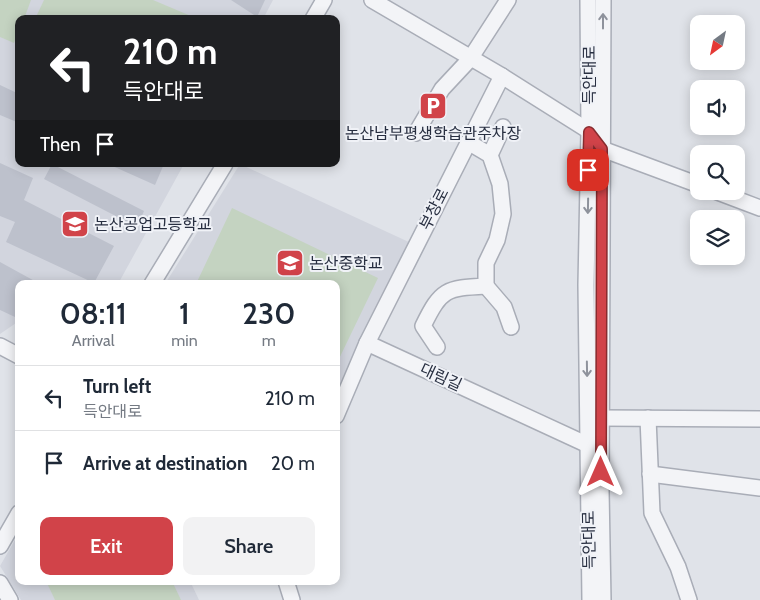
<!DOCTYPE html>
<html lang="en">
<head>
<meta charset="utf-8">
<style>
  :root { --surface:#fff; --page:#f2f2f3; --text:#1f2937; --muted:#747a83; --line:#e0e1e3; --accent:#d14349 }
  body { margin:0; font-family:Cabin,"Noto Sans KR",sans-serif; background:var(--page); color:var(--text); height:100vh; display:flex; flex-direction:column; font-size:19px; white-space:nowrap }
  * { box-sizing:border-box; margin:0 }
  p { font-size:16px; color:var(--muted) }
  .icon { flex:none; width:28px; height:28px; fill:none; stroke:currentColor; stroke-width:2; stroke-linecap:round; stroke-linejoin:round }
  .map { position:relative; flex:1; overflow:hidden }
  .drawer { position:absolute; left:15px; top:280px; width:325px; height:305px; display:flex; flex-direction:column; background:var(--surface); border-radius:10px; box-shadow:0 2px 12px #0003 }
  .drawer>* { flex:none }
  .hud { position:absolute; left:15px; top:15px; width:325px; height:152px; border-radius:10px; box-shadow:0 2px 12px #0003; background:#202124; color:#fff; overflow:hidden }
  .needle { width:32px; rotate:213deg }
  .fabs { position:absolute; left:690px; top:15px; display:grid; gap:10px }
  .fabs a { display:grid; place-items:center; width:55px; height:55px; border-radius:10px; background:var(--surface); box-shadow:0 2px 12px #0003; font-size:25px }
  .pin { position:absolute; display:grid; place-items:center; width:42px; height:42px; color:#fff; margin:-21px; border-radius:10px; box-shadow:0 2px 8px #0006 }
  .me { position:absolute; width:55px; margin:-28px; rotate:0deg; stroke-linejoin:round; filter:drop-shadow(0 0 4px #0008) }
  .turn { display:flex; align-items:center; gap:18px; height:105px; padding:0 25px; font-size:22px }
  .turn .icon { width:65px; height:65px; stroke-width:2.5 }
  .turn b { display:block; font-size:35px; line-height:42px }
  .then { display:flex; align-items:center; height:48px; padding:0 25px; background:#0003; gap:10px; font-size:19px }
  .eta { display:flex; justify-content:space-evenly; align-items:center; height:85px; text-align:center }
  .eta b { font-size:30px; font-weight:600; line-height:35px }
  .cta { display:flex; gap:10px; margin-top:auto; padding:10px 25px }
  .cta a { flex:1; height:58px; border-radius:10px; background:var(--accent); color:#fff; font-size:20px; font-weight:600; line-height:58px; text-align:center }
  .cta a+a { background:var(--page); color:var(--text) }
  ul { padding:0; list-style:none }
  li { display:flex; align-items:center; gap:15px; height:65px; padding:0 25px; border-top:1px solid var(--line) }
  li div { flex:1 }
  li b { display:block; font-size:19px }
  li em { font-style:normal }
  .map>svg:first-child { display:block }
  .built { fill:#d2d5de }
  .green { fill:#c4d3c1 }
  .building { fill:#bdc1cc }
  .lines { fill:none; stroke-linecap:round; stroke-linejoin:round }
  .minor-casing { stroke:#a9adb7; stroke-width:18 }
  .minor { stroke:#f3f4f7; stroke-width:15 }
  .oneway { stroke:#8e929c }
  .route-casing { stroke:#882c2f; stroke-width:12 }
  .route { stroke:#d14349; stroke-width:9 }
  .labels { text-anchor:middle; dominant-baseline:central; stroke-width:4; stroke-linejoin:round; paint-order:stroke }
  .street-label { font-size:16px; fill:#282f41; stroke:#f0f2f7 }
  .poi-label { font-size:16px; fill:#282f41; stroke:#f0f2f7; text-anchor:start }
</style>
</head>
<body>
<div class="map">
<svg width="760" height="600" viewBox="0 0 760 600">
  <rect width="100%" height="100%" fill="#e0e3e9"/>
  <g class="built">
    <polygon points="0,0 273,0 263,19 19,19 19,164 184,164 118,284 19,284 19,321 0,334"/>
    <polygon points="240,164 411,243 336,403 336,284 165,284"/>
    <polygon points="19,533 19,581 190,581 199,600 21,600 0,566"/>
  </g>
  <g class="green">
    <polygon points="0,0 31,0 24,19 19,19 19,30 14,43 0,37"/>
    <polygon points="44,0 153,0 198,19 35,19"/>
    <polygon points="232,208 378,278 336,365 336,284 196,284"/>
    <polygon points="46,581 172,581 181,600 55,600"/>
  </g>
  <g class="building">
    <polygon points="231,0 265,0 257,17"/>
    <polygon points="0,85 19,94 19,123 0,115"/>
    <polygon points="0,163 33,178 24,200 114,246 94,283 6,242 15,222 0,216"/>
    <polygon points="52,164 144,211 137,227 44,179"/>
    <polygon points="108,164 164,164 155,185"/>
    <polygon points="0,262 40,284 19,284 19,310 15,317 0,310"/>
  </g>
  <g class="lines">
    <g class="minor-casing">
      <g id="minor">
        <polyline points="372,0 502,76 589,131 602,149 699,185"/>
        <polyline points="588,0 589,131 586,285 590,600"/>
        <polyline points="313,19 324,0"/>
        <polyline points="416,133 442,89 470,59 508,0"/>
        <polyline points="490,155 503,127"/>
        <polyline points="715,191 760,208"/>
        <polyline points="152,284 225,164"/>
        <polyline points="486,286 504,307 511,327"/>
        <polyline points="367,343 588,445"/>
        <polyline points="0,346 19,356"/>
        <path d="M 437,347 L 423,326 C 441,289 446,288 486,286 L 486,263 L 497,240 L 503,214 L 500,184 L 490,155 L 468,142"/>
        <polyline points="336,416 367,343 502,76"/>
        <polyline points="601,418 760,419"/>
        <polyline points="648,418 652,513 678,567 689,600"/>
        <polyline points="650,474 760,488"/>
        <polyline points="0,546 19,513"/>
        <polyline points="286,581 292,600"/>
        <polyline points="0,583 10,600"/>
        <polyline points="603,600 601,490 603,0"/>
      </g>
    </g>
    <use href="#minor" class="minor"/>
  </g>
  <defs><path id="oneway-shaft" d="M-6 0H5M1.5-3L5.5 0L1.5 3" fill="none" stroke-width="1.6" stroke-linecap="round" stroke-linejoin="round" transform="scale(1.25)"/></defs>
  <g class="oneway">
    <use href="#oneway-shaft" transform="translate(603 21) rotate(-90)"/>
    <use href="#oneway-shaft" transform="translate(588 206) rotate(91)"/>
    <use href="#oneway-shaft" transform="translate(587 369) rotate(89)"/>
  </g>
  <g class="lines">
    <g class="route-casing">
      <polyline id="route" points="588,170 589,132 602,149 601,472"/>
    </g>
    <use href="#route" class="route"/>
  </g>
  <defs>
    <g id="parking-square" transform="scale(1.4375)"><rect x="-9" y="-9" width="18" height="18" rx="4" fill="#d14349" stroke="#f0f2f7"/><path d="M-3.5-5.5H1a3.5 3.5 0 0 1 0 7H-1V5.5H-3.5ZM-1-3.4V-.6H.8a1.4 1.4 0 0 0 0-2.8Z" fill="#fff"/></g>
    <g id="school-square" transform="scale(1.4375)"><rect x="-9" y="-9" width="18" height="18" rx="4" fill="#d14349" stroke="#f0f2f7"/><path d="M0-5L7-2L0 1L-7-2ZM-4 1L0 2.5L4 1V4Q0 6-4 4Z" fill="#fff"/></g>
  </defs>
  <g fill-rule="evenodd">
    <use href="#parking-square" x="433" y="106"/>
    <use href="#school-square" x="75" y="224"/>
    <use href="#school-square" x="290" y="263"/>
  </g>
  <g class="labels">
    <g class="street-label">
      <text transform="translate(589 75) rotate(-90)">득안대로</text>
      <text transform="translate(434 209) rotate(-63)">부창로</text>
      <text transform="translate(441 377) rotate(25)">대림길</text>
      <text transform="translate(589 540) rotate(-91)">득안대로</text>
    </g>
    <g class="poi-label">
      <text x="433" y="133" text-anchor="middle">논산남부평생학습관주차장</text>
      <text x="94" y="224">논산공업고등학교</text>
      <text x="309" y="263">논산중학교</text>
    </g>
  </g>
</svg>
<div class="fabs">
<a><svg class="needle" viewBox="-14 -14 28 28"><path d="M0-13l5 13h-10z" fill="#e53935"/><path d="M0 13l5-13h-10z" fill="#747a83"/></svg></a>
<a><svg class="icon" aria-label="sound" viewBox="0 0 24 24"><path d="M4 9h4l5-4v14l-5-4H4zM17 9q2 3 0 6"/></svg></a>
<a><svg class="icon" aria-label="search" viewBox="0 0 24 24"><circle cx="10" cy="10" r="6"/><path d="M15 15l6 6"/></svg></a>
<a><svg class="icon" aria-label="layers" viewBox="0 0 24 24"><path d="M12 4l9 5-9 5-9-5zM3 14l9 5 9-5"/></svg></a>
</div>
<div class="pin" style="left:588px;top:170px;background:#d93025"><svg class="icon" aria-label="arrive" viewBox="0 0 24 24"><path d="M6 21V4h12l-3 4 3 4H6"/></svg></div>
<svg class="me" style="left:601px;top:472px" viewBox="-20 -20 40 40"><path d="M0-17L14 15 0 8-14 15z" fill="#d14349" stroke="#fff" stroke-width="4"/></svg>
<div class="hud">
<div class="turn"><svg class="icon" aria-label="left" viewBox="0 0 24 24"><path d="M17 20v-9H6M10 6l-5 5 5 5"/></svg><div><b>210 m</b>득안대로</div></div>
<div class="then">Then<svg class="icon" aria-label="arrive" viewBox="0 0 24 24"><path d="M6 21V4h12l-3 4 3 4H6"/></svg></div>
</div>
<section class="drawer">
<div class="eta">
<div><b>08:11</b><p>Arrival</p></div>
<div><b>1</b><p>min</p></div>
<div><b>230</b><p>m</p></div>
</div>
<ul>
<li><svg class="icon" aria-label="left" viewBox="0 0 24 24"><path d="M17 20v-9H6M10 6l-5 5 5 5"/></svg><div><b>Turn left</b><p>득안대로</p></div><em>210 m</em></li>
<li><svg class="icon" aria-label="arrive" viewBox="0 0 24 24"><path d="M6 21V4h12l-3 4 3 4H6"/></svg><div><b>Arrive at destination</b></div><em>20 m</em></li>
</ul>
<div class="cta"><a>Exit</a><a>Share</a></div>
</section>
</div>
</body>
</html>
